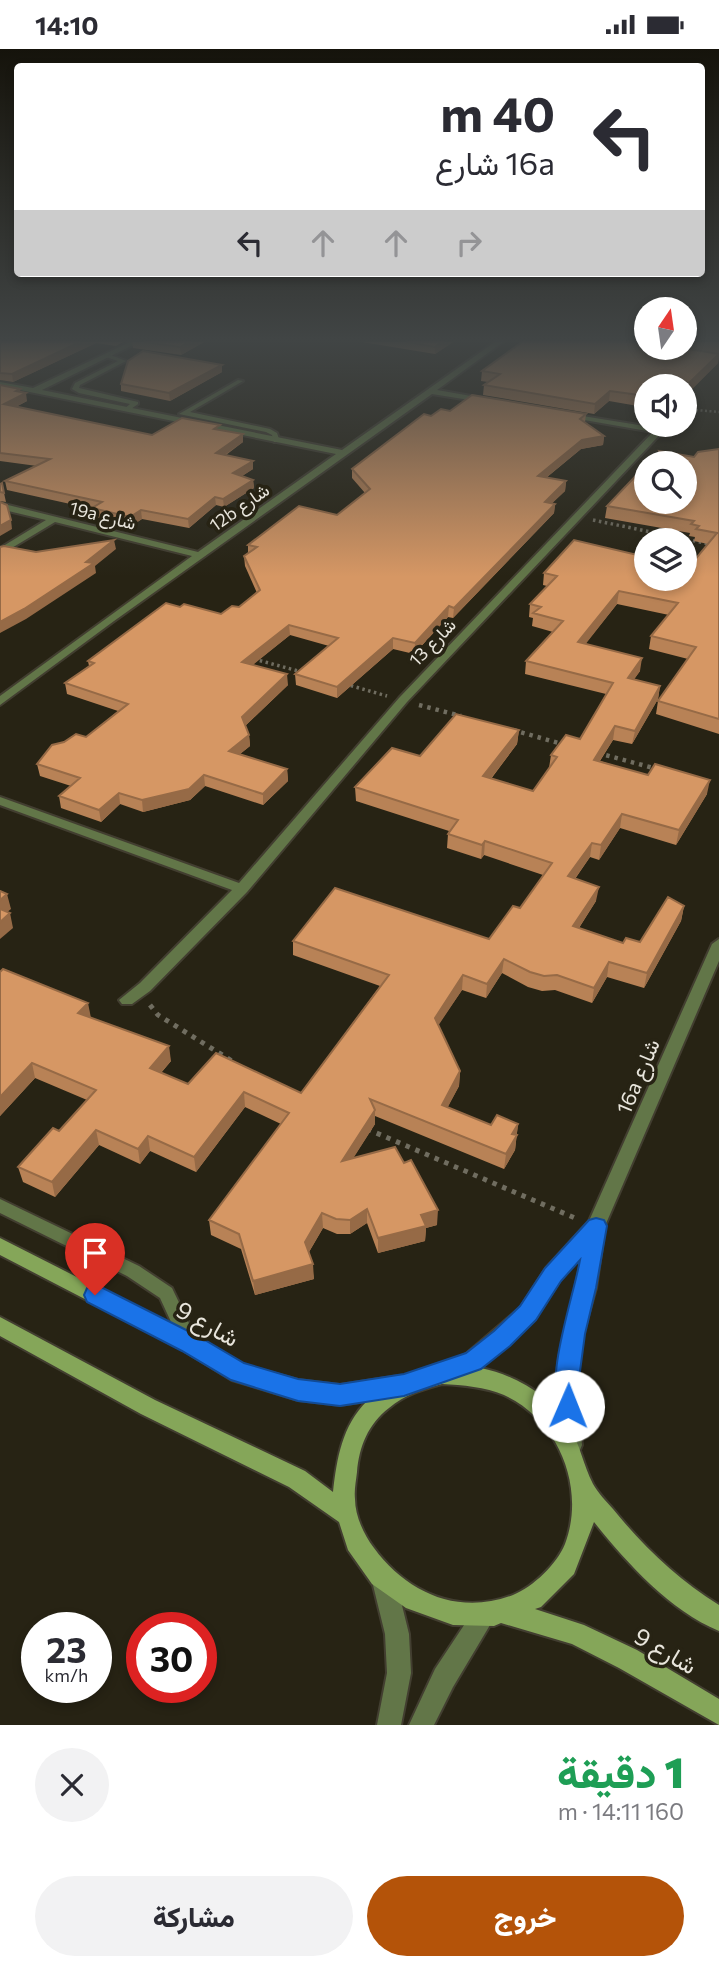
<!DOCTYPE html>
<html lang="ar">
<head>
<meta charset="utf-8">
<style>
  :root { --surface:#fff; --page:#f2f2f3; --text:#2b2b33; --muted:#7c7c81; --accent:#b45309 }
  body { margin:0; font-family:Commissioner,Vazirmatn,sans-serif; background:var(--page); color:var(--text); direction:rtl; height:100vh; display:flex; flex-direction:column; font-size:26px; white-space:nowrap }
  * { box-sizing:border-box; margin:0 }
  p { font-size:23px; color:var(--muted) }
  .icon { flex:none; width:38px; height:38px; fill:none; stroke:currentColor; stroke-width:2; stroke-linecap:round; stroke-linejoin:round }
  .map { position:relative; height:1676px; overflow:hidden; direction:ltr }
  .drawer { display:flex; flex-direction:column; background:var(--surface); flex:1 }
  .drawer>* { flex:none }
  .banner { position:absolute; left:14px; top:14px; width:691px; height:214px; border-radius:7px; box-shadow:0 4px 10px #0003; direction:rtl; background:#fff; color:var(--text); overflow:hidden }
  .needle { width:46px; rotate:13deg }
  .controls { position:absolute; left:634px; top:248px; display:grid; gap:14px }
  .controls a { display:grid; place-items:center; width:63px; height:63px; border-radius:50%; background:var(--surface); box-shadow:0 4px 10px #0003; font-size:35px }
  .speed { position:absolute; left:21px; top:1563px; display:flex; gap:14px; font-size:35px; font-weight:700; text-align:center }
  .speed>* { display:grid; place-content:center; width:91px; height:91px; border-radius:50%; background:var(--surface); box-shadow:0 4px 10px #0003; line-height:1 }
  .speed small { font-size:18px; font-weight:400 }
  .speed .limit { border:10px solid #d22; background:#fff; color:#111 }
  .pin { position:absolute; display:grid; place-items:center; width:60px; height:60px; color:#fff; margin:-72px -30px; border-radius:50% 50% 50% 0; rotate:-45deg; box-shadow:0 0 7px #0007 }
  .pin .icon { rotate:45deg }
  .me { position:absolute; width:77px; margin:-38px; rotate:1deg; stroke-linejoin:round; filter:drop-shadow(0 0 5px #0008) }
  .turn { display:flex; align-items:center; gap:24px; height:147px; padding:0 35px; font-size:32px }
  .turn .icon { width:91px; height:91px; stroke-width:2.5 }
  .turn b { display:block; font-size:49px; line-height:60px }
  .lanes { display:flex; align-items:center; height:66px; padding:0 35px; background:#0003; justify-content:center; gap:35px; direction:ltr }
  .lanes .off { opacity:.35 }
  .round { display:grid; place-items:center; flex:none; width:74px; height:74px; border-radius:37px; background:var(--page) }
  .head { display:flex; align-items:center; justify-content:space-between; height:119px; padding:0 35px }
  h1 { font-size:42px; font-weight:800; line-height:52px; color:#1e9e55 }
  .cta { display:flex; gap:14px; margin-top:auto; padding:14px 35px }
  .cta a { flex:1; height:80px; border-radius:42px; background:var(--accent); color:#fff; font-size:28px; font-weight:800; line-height:80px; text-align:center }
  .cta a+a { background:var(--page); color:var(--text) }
  .status { display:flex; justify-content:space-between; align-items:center; height:49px; padding:0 35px; background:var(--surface); direction:ltr }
  .status svg { height:19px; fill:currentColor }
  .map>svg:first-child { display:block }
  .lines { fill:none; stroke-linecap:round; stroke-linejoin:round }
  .lane-casing { stroke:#423e30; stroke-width:4 }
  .street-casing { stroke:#423e30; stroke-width:4 }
  .secondary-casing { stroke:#423e30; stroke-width:4 }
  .path-far3 { stroke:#706d60; stroke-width:2.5; stroke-dasharray:2 2.5; stroke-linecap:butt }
  .path-far2 { stroke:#706d60; stroke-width:3.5; stroke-dasharray:2.5 3.5; stroke-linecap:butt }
  .path-far1 { stroke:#706d60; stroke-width:4.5; stroke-dasharray:3.5 5; stroke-linecap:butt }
  .path { stroke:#706d60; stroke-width:5; stroke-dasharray:4.5 6; stroke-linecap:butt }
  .lane { fill:#627648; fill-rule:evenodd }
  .street { fill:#627648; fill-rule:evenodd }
  .secondary { fill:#85a659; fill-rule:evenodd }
  .wall { fill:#b88256 }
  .shaded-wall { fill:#966a46 }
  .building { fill:#d69764; stroke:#966a46; stroke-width:2 }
  .route { fill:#1a73e8; stroke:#114b97; stroke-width:2 }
  .labels { text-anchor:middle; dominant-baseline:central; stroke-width:7; stroke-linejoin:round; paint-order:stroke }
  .far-street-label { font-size:18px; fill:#e8e5dc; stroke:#272314 }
  .street-label { font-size:21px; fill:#e8e5dc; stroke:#272314 }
  .near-street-label { font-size:24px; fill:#e8e5dc; stroke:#272314 }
</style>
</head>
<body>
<div class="status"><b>14:10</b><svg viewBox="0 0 49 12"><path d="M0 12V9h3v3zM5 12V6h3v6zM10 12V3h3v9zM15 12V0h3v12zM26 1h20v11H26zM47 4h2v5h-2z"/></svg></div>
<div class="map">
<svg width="719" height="1676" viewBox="0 0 719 1676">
  <rect width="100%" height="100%" fill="#272314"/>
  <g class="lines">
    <g class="lane-casing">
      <g id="lane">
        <polygon points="108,305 126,312 80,336 79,339 138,353 138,355 128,362 123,361 130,355 79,344 72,340 75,334 118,312 106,308"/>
        <polygon points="238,331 243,332 190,363 270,380 277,384 280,393 274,393 272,386 266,383 179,365"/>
        <polygon points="0,1150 139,1217 172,1239 199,1295 196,1301 190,1303 184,1301 160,1249 127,1227 0,1164"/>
      </g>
    </g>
    <g class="street-casing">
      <g id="street">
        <polygon points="130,293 139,293 42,341 342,401 495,293 503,293 437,341 488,350 488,354 432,345 114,572 0,656 0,647 192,507 55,473 0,506 0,499 46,471 0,460 0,454 198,503 336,405 0,337 0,333 33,339"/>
        <polygon points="684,351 690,353 684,357"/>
        <polygon points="564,364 657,379 660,376 669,376 407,653 247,843 150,942 132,955 122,955 119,951 140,934 232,841 0,756 0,748 239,834 399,649 653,383 567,368 563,366"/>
        <path d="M 719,890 L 719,912 L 605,1177 L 596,1239 L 583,1285 L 576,1337 L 582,1396 L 579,1403 L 571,1406 L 563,1403 L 560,1396 C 559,1376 555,1355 556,1335 C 559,1291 575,1249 582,1206 L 560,1231 L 535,1270 L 509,1295 L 480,1319 L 447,1333 L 440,1330 L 437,1323 L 440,1316 L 466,1305 L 521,1258 L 546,1219 L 589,1172 L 712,895 Z"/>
        <polygon points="384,1520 392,1524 396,1532 409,1585 411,1624 401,1676 377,1676 387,1624 385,1585 372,1532 376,1524"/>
        <polygon points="484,1554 492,1558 496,1566 453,1638 434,1676 409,1676 435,1620 476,1558"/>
      </g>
    </g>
    <g class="secondary-casing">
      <path id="secondary" d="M 0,1189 L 197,1289 L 244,1316 L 298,1331 L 340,1336 L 399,1327 L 403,1329 C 415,1324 430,1316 443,1316 C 489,1313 544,1336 568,1376 C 580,1394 583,1416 593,1435 C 598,1444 606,1452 613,1460 C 643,1497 678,1531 719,1556 L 719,1582 C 669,1561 627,1514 594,1473 L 574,1525 L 541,1558 L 535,1560 L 584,1576 L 637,1601 L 719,1650 L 719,1676 L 619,1619 L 572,1595 L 501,1574 L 494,1577 L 453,1576 L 406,1559 L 372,1535 L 348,1501 L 339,1473 L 289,1438 L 141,1365 L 0,1287 L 0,1268 L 155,1351 L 305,1422 L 333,1443 C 337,1409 342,1377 367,1352 L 340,1356 L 298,1351 L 232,1331 L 183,1301 L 0,1206 ZM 442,1335 C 463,1336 485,1338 504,1346 C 559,1371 586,1439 565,1495 C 557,1515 533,1538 513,1546 C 459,1567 407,1544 374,1499 C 364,1486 355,1467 355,1450 C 354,1441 356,1432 357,1423 C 359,1398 368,1375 389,1359 C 404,1346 423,1340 442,1335 Z"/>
    </g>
    <polyline class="path-far3" points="696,361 719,363"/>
    <g class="path-far2">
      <polyline points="593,471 719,497"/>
      <polyline points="254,610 302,623"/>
      <polyline points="345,635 387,647"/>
    </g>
    <g class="path-far1">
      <polyline points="419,656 461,667"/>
      <polyline points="513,681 562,695"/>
      <polyline points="598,704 657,720"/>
    </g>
    <g class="path">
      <polyline points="150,956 158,966 232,1012"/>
      <polyline points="367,1080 575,1169"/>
    </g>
    <use href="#lane" class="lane"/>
    <use href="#street" class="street"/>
    <use href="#secondary" class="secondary"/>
  </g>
  <g class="wall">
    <polygon points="0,293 123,293 116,297 96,294 13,333 0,331"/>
    <polygon points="132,293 204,293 181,306 133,299"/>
    <polygon points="362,293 453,293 435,305"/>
    <polygon points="684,293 719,293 719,306 718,314 688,344 684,344 684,338 646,338 646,366 642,369 638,357 609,352 594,365 483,346 484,336 488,333 481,332 482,322 684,299"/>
    <polygon points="222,316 222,323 170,352 121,342 121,335"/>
    <polygon points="0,336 21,343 27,352 16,358 152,386 220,381 243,385 243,393 226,406 253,420 242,427 253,431 254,439 224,458 216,456 189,479 142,470 131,477 94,468 93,460 7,441 5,432 37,417 0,412"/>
    <polygon points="450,362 586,365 585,373 604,387 603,396 581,400 546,429 566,432 565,442 552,454 555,455 554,464 453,569 448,568 414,605 393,600 337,649 296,636 295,625 329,597 290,586 252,616 288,636 245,677 249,686 250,697 240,705 287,720 288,732 263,756 205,737 190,751 143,763 120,755 101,773 61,759 59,747 71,737 40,727 37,715 86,688 118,662 67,645 65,634 89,617 88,612 180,558 221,565 239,558 257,544 245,517 244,507 248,504 248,496 337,466 365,444 352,429 352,420 431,367"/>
    <polygon points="719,400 719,685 656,665 658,652 688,610 649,600 651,587 669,566 617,555 585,595 640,622 634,630 660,637 658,650 632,695 613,691 600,712 707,745 676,796 620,779 599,811 590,808 575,830 596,852 579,879 623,894 640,893 684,857 681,872 644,939 607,928 592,954 555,941 542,942 528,938 502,924 486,949 462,941 438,976 460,1022 459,1037 447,1059 491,1076 518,1075 515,1101 504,1120 375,1067 375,1075 353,1109 437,1176 426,1179 425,1192 378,1204 367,1174 350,1185 337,1185 323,1179 309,1203 314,1230 255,1246 241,1200 211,1186 209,1171 281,1075 245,1058 196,1123 150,1102 140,1115 99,1096 55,1148 23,1133 18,1118 59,1082 87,1051 35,1029 0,1067 0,923 91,969 171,1012 161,1024 188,1035 301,1044 380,937 293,906 293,892 489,890 520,859 543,826 484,806 481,810 447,799 448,785 449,782 356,752 355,738 420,707 519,681 517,695 491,730 533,742 549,719 551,706 580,690 606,645 525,625 526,612 553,583 532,577 533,569 529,568 530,555 547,537 543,536 544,524 689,518 708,495 694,492 695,488 689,487 690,484 605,469 607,457 646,453 684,415 658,415 659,402 694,408"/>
    <polygon points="0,435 4,444 6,453 0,452"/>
  </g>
  <g class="shaded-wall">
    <polygon points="80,293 96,294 13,333 12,325"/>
    <polygon points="189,293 204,293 181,306 180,298"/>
    <polygon points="442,293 453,293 435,305 435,298"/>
    <polygon points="719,305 718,314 688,344 689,334"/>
    <polygon points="222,316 222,323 170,352 169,344"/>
    <polygon points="678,332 677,338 666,338 670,334"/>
    <polygon points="20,340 21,346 26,344 27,352 5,363 4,355 16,342"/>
    <polygon points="610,342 609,352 594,365 595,355"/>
    <polygon points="646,357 646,366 642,369 644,359"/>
    <polygon points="243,385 243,393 216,412 216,404"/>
    <polygon points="604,387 603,396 581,400 537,436 538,427 582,391"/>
    <polygon points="253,412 253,420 233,433 233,424"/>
    <polygon points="253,431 254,439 224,458 223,450"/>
    <polygon points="566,432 565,442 544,462 545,453"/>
    <polygon points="215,448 216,456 189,479 188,470"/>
    <polygon points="555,455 554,464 453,569 454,559"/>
    <polygon points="141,461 142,470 131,477 130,468"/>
    <polygon points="11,471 12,480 0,487 0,477"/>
    <polygon points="114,491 116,500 95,517 96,524 26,570 0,584 0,573 86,513"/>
    <polygon points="619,542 617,555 577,606 578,593"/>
    <polygon points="449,557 448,568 414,605 415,594"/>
    <polygon points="289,576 290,586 243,624 242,613"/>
    <polygon points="393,589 393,600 337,649 337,638"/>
    <polygon points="642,609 640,622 626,642 628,629"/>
    <polygon points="287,625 288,636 243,679 242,668"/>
    <polygon points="660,637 658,650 632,695 635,682"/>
    <polygon points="615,677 613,691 592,724 594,711"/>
    <polygon points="519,681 517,695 482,741 483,727"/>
    <polygon points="249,686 250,697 230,713 229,702"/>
    <polygon points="287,720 288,732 263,756 263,745"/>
    <polygon points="204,726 205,737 190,751 143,763 142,751"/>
    <polygon points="710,731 707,745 676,796 679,781"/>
    <polygon points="119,744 120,755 101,773 99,761"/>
    <polygon points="622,765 620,779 599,811 601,796"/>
    <polygon points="485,792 484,806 481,810 482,796"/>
    <polygon points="592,794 590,808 566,842 568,827"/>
    <polygon points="599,838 596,852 571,891 573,877"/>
    <polygon points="7,845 11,860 0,869 0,851"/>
    <polygon points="684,857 681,872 644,939 647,924"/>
    <polygon points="10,864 13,879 0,890 0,873"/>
    <polygon points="504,910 502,924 486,949 487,935"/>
    <polygon points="609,913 607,928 592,954 594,939"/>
    <polygon points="463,926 462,941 434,983 435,969"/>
    <polygon points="88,954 91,969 78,964"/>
    <polygon points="169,997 171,1012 152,1034 150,1019"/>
    <polygon points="32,1014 35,1029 0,1067 0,1048"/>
    <polygon points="460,1022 459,1037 441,1071 442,1056"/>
    <polygon points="244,1043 245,1058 196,1123 194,1108"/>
    <polygon points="375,1061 375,1075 342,1127 342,1112"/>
    <polygon points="518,1075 515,1101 504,1120 506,1105 512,1085"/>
    <polygon points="96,1081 99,1096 55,1148 52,1133"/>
    <polygon points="148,1087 150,1102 140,1115 138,1100"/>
    <polygon points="367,1160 367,1174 350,1185 350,1171"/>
    <polygon points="438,1161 437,1176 426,1179 425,1192 378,1204 378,1189 421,1166"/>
    <polygon points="322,1164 323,1179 306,1208 305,1193"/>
    <polygon points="313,1215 314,1230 255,1246 253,1232"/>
  </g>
  <g class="building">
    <polygon points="0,293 80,293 12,325 0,324"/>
    <polygon points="144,293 189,293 180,298"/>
    <polygon points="407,293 442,293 435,298"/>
    <polygon points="522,293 646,293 646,299 684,299 719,305 689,334 678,332 670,334 666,338 646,338 646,357 644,359 639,346 610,342 595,355 484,336 500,325 482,322"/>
    <polygon points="143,302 222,316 169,344 121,335 128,312"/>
    <polygon points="0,336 20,340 16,342 26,344 4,355 152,386 182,369 220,376 214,380 243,385 216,404 253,412 233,424 253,431 223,450 215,448 188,470 141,461 130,468 92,459 102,453 5,432 50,410 0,404"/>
    <polygon points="472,346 586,365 580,370 604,387 582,391 538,427 566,432 545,453 555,455 454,559 449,557 415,594 393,589 337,638 295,625 338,589 289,576 242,613 287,625 242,668 249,686 229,702 287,720 263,745 204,726 189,740 142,751 119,744 99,761 59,747 80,729 37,715 52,696 64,693 76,685 86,688 128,655 65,634 94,614 88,612 166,554 180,558 184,555 221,565 232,557 239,558 260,541 244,507 257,498 248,496 299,457 337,466 370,440 352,420 424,365 431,367 441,360 450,362"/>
    <polygon points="719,400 719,670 658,652 696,598 651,587 678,554 619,542 578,593 642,609 628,629 660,637 635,682 615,677 594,711 648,726 655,715 710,731 679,781 622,765 601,796 592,794 568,827 599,838 573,877 623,894 626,889 640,893 668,848 684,857 647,924 609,913 594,939 557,926 544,927 530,923 504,910 487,935 463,926 435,969 460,1022 442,1056 491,1076 497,1066 518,1075 512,1085 517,1086 506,1105 370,1050 375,1061 342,1112 395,1098 404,1114 411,1111 438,1161 421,1166 426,1177 378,1189 367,1160 350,1171 336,1170 322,1164 305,1193 313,1215 253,1232 239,1185 209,1171 289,1064 244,1043 194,1108 148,1087 138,1100 96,1081 52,1133 18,1118 53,1079 59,1082 96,1041 32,1014 0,1048 0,923 3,920 88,954 78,964 169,997 150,1019 188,1035 216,1004 301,1044 389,926 293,892 335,839 489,890 513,857 520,859 552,814 485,792 482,796 448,785 458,771 355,738 392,699 420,707 456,665 519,681 483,727 533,742 557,708 551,706 566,686 580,690 613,634 526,612 563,572 533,564 541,558 530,555 557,527 544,524 574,491 646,508 646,530 684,530 684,517 689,518 717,484 696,480 699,477 691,475 694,472 607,457 646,416 646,453 684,453 684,415 664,415 659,402 694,408 698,403"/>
    <polygon points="2,434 4,444 0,443 0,435"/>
    <polygon points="0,453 7,456 11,471 0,477"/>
    <polygon points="114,491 86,513 94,514 24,560 0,573 0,498 4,497 36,503"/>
    <polygon points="0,842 7,845 0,851"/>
    <polygon points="0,860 10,864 0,873"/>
  </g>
  <linearGradient id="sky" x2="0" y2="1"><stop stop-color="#15130b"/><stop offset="0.55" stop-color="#414545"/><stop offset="1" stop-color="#414545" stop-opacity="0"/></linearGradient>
  <rect width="719" height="528" fill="url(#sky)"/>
  <path class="route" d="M 596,1169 L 604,1171 L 607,1177 L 596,1239 L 585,1285 L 578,1337 L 580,1357 L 576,1365 L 568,1368 L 560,1365 C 544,1329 573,1250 580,1211 L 561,1232 L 536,1271 L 510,1297 L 481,1320 L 404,1347 L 340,1357 L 298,1352 L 231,1331 L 182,1302 L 87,1253 L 84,1246 L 87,1239 L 95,1236 L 103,1239 L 198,1287 L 244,1314 L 298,1330 L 340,1335 L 404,1325 L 466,1304 L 494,1282 L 520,1257 L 545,1219 L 589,1171 Z"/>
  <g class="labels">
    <g class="far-street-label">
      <text transform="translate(239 458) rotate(-35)">12b شارع</text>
      <text transform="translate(103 466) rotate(14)">19a شارع</text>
      <text transform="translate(432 593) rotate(-46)">شارع 13</text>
    </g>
    <g class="street-label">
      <text transform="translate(637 1027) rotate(-67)">16a شارع</text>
    </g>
    <g class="near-street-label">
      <text transform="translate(208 1274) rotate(29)">شارع 9</text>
      <text transform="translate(666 1601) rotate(30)">شارع 9</text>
    </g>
  </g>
</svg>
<div class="controls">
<a><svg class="needle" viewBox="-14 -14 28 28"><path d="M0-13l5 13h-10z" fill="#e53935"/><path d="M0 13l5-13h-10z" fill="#7c7c81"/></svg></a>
<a><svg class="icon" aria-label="sound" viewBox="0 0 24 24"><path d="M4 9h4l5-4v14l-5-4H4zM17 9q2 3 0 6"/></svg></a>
<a><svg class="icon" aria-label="search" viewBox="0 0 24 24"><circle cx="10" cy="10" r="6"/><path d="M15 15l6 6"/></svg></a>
<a><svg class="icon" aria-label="layers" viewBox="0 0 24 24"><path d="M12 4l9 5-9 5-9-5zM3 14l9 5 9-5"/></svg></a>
</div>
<div class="speed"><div>23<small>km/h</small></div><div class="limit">30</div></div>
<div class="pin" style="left:95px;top:1246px;background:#d93025"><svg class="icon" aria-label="arrive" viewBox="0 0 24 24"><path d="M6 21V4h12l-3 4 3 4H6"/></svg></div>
<svg class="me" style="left:568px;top:1357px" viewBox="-20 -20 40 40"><circle r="19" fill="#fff"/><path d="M0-13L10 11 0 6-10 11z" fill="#1a73e8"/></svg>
<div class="banner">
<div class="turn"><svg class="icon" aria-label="left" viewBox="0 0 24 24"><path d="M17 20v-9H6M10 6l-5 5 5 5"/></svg><div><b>40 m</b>16a شارع</div></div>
<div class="lanes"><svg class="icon" aria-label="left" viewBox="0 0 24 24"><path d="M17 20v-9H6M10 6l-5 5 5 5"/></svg><svg class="icon off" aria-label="ahead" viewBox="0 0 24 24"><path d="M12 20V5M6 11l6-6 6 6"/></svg><svg class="icon off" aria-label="ahead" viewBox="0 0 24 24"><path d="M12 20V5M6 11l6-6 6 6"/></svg><svg class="icon off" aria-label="right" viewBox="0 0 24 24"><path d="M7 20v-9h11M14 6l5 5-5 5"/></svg></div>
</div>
</div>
<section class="drawer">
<div class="head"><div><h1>1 دقيقة</h1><p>160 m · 14:11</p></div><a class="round"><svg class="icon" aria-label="close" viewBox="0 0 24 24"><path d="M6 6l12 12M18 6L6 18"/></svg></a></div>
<div class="cta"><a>خروج</a><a>مشاركة</a></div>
</section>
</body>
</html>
